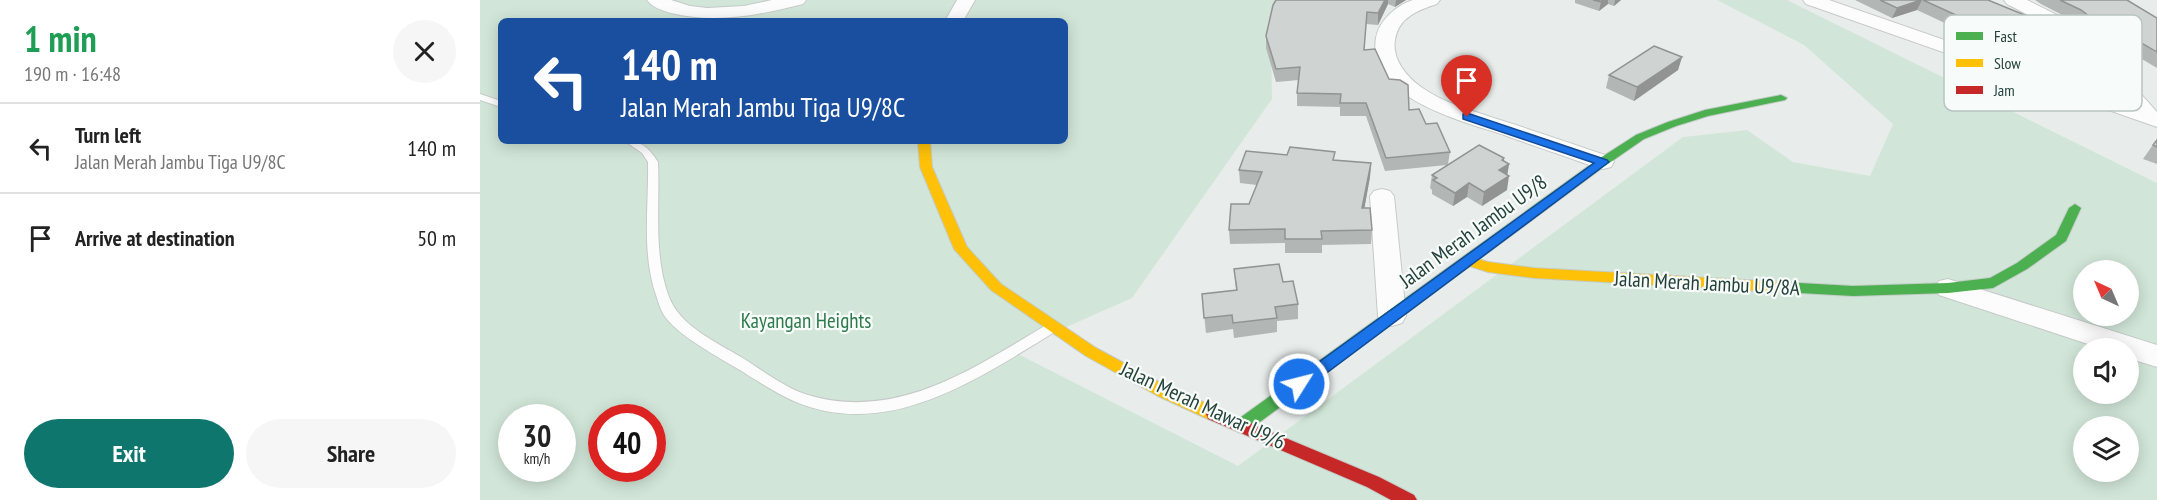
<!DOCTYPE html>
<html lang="en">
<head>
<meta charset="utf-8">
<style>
  :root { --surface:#fff; --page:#f6f6f6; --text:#222; --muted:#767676; --line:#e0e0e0; --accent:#0f766e }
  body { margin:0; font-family:"PT Sans Narrow",sans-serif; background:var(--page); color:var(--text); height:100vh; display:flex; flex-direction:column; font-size:22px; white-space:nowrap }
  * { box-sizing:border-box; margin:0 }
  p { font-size:20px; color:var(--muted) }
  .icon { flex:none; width:33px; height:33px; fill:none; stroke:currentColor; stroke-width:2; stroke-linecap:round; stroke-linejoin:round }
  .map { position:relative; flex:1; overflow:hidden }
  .details { display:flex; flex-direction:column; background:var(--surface); width:480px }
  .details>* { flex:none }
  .guide { position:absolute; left:18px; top:18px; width:570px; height:126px; border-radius:9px; box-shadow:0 3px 15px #0003; background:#1a4fa0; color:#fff; overflow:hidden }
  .needle { width:39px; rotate:316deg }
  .buttons { position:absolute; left:1593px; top:260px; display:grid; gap:12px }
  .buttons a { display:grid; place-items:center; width:66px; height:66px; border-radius:50%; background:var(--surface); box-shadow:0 3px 15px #0003; font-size:30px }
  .speed { position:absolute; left:18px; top:404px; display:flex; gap:12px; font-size:30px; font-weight:700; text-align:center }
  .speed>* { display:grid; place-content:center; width:78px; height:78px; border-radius:50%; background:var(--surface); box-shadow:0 3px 15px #0003; line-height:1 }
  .speed small { font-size:15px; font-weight:400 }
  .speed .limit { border:9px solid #d22; background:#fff; color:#111 }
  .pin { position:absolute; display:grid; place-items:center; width:51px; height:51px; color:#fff; margin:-62px -26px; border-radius:50% 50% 50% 0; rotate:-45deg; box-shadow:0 0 6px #0007 }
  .pin .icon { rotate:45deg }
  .me { position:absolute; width:66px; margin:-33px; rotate:54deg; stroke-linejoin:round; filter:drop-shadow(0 0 4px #0008) }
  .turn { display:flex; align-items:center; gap:21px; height:126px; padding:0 24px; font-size:27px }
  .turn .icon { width:78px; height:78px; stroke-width:2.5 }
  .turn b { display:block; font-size:42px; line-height:51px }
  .round { display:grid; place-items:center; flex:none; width:63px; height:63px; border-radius:32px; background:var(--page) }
  .headline { display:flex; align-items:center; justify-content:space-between; height:102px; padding:0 24px }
  h1 { font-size:36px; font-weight:700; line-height:45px; color:#1e9e55 }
  .cta { display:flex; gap:12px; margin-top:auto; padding:12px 24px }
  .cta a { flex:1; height:69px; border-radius:36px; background:var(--accent); color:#fff; font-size:24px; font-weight:700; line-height:69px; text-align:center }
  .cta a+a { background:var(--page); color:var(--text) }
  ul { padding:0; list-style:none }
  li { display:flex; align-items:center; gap:18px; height:90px; padding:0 24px; border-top:2px solid var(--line) }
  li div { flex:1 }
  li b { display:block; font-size:22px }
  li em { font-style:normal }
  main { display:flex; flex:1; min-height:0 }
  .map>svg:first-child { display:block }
  .green { fill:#d1e6d8; fill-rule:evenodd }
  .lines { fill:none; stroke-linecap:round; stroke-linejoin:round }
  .lane-casing { stroke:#c5cac8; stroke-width:2 }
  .street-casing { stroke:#c5cac8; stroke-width:2 }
  .fast-casing { stroke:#c3cbc8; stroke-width:2 }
  .slow-casing { stroke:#c3cbc8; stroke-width:2 }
  .jam-casing { stroke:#c3cbc8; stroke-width:2 }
  .lane { fill:#fcfcfc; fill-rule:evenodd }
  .street { fill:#fcfcfc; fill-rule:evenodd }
  .fast { fill:#4caf50; fill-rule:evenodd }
  .slow { fill:#ffc107; fill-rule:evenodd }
  .jam { fill:#c62828; fill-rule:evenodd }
  .wall { fill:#b2b6b5 }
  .shaded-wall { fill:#919493 }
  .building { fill:#cfd4d2; stroke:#919493; stroke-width:1.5 }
  .route { fill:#1a73e8; stroke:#114b97; stroke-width:1.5 }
  .labels { text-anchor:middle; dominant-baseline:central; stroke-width:4.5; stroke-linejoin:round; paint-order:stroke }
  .street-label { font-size:21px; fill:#24423a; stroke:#f7fbf9 }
  .park-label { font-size:21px; fill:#2d7a4b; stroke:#f7fbf9 }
  .key { fill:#f7fbf9; stroke:#b8c4c0; stroke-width:1.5 }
  .key-label { font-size:16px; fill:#24423a }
</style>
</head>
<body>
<main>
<section class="details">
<div class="headline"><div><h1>1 min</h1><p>190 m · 16:48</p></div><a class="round"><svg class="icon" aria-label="close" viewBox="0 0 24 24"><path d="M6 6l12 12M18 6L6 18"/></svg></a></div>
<ul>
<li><svg class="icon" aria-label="left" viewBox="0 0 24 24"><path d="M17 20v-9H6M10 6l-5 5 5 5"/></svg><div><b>Turn left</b><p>Jalan Merah Jambu Tiga U9/8C</p></div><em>140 m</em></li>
<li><svg class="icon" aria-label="arrive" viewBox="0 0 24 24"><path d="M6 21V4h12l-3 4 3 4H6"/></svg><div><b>Arrive at destination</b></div><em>50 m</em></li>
</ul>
<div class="cta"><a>Exit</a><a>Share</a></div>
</section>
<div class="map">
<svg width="1677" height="500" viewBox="0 0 1677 500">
  <rect width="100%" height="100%" fill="#e8edeb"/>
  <path class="green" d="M 0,0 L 837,0 L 791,42 L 792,99 L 652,298 L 532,351 L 758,466 L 1203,137 L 1267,130 L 1313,162 L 1390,176 L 1413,124 L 1324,45 L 1237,0 L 1307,0 L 1677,183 L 1677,500 L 0,500 ZM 21,21 L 585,21 L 585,141 L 21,141 ZM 1604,270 L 1648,270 L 1648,315 L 1604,315 ZM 1604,348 L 1648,348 L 1648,393 L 1604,393 ZM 32,417 L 82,417 L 82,468 L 32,468 ZM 122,417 L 172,417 L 172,468 L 122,468 ZM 1604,426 L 1648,426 L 1648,471 L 1604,471 Z"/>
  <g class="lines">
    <g class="lane-casing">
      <g id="lane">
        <polygon points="0,94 21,101 21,107 0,100"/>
        <path d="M 145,141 C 162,141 169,148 178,162 C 180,206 173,255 189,297 C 200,326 236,342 261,357 C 282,370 305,388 328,395 C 418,422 495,367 568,324 L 578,324 L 580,327 L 578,330 C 500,377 410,441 316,402 C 294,393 274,378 253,366 C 233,354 200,336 186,318 C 182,313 179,305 177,298 C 161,255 169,206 168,162 L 162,153 Z"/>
      </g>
    </g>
    <g class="street-casing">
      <g id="street">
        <path d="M 167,0 L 191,0 L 210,6 L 227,8 L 264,6 L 292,0 L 326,0 L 323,4 C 279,15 236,24 191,13 C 183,11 172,7 167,0 Z"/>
        <polygon points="477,0 495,0 483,21 465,21"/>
        <path d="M 933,0 L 960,0 L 957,4 C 938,10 918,18 915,40 C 912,59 926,76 941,87 C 963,103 991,110 1017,119 C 1055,131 1093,144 1131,157 L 1134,162 L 1131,167 L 1123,169 L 1115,167 C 1085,156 1054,146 1024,135 C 982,121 886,98 896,38 C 899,20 917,5 933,0 Z"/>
        <polygon points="1323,0 1349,0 1646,103 1593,42 1579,31 1527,4 1524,0 1547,0 1593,23 1607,34 1677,112 1677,127 1326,4"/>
        <polygon points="902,189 910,191 914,196 926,316 922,323 912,326 902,323 898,316 890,196 894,191"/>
        <polygon points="1468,279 1677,345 1677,367 1648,358 1648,348 1620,348 1459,295 1455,288 1459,281"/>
      </g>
    </g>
    <g class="fast-casing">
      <g id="fast">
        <polygon points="1301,95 1307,98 1305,100 1228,116 1196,126 1164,139 1122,168 769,430 763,432 757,430 755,425 757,420 1114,162 1156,135 1188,122 1225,110"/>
        <polygon points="1595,204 1601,208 1586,241 1547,269 1513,288 1468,293 1373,296 1302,292 1295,287 1302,282 1373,286 1468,283 1510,278 1537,263 1576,235 1589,208"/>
      </g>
    </g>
    <g class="slow-casing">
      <g id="slow">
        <polygon points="438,141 450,141 452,167 487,247 521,284 616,348 690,388 740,409 742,414 740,419 734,420 728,419 678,396 606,356 511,290 474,249 440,167"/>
        <polygon points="988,256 1008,262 1054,268 1302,282 1309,287 1302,292 1054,278 1008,272 983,264 981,261 983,258"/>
      </g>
    </g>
    <g class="jam-casing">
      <polygon id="jam" points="734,408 899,477 934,495 937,500 911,500 887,487 728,419 726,414 728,409"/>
    </g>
    <use href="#lane" class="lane"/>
    <use href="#street" class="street"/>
    <use href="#fast" class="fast"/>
    <use href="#slow" class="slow"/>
    <use href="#jam" class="jam"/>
  </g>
  <g class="wall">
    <polygon points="796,0 926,0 915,7 908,4 898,25 886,24 884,50 909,79 929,110 946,124 970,152 968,164 1024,161 1029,164 1027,175 1027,190 1002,206 987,197 973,206 952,194 952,190 950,188 952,175 967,165 905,171 886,116 860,116 860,107 817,106 817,93 819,80 796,82 786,48 786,36"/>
    <polygon points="1095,0 1141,0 1134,6 1128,4 1119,11 1095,3"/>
    <polygon points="1375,0 1508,0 1564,23 1559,32 1575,38 1569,49 1549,61 1500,42 1501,40 1437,10 1412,18"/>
    <polygon points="1555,0 1647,0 1677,18 1677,68 1613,30 1606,31 1594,21 1561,4"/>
    <polygon points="1202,57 1198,70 1154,101 1126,88 1129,75"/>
    <polygon points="1677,139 1677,164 1663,159"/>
    <polygon points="855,160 891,163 890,177 884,208 892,230 891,244 842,245 842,253 805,253 805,243 750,244 749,230 769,204 777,185 760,183 759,170"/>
    <polygon points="754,269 803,282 818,304 818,319 797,321 797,332 754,338 753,329 726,333 722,294 756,290"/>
  </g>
  <g class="shaded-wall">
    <polygon points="905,0 908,0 908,4 898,25 898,13"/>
    <polygon points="916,0 926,0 915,7"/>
    <polygon points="1123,0 1128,0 1128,4 1119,11 1121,2"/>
    <polygon points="1135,0 1141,0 1134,6"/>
    <polygon points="1442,0 1437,10 1412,18 1417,8"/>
    <polygon points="1575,38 1569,49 1549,61 1556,50"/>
    <polygon points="1202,57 1198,70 1154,101 1157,87"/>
    <polygon points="1024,158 1023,168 1029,164 1027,177 1029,176 1027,190 1002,206 1004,192 1022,160"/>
    <polygon points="891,163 890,177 882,222 882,208"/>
    <polygon points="989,183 987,197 973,206 975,193"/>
  </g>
  <g class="building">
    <polygon points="796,0 905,0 898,13 887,12 884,50 895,49 909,79 920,80 928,85 929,110 939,109 946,124 957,123 970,152 906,158 886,103 860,103 861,94 817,93 820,67 796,69 786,36 793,5"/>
    <polygon points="1113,0 1123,0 1121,2"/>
    <polygon points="1400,0 1441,0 1417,8"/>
    <polygon points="1443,0 1508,0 1564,23 1542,25 1575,38 1556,50 1505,32 1509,30"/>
    <polygon points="1580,0 1647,0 1677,18 1677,52 1620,19 1613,19 1601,10"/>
    <polygon points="1174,46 1202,57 1157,87 1129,75"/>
    <polygon points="1677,140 1677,147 1673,145"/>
    <polygon points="999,145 1024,158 1022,160 1029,164 1019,170 1029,176 1004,192 989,183 975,193 953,180 957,178 952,175"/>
    <polygon points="810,147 855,152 853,160 891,163 882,208 890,208 892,230 841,231 842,239 805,239 805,229 749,230 751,204 769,204 782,172 759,170 766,151 807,155"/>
    <polygon points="799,264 803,282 813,281 818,304 795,307 797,318 753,323 752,315 724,318 722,294 757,290 754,269"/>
  </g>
  <polygon class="route" points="987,113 1127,160 1129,162 825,389 819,390 814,389 811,384 814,380 1114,163 983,119 983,114"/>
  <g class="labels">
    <g class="street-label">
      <text transform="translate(993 231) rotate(-36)">Jalan Merah Jambu U9/8</text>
      <text transform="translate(1227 283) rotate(3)">Jalan Merah Jambu U9/8A</text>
      <text transform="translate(723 405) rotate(25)">Jalan Merah Mawar U9/6</text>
    </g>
    <g class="park-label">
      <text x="326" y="320">Kayangan Heights</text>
    </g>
  </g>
  <rect x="1464" y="15" width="198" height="96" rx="9" class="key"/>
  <rect x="1476" y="32" width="27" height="8" fill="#4caf50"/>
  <rect x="1476" y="59" width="27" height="8" fill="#ffc107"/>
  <rect x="1476" y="86" width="27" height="8" fill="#c62828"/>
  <g class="key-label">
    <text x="1514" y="42">Fast</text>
    <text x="1514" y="69">Slow</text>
    <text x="1514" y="96">Jam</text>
  </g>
</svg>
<div class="buttons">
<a><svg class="needle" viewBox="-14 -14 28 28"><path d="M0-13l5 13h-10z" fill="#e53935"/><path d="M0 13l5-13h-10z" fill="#767676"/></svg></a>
<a><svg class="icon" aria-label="sound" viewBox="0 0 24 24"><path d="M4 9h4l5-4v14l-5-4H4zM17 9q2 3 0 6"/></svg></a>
<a><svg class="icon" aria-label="layers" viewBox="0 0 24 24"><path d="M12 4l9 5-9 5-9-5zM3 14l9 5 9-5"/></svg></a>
</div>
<div class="speed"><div>30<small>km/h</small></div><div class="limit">40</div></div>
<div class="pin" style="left:987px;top:117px;background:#d93025"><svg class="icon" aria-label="arrive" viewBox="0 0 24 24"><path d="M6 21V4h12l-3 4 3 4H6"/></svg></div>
<svg class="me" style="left:819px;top:384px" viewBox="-20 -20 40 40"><circle r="17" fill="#1a73e8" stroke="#fff" stroke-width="3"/><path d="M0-11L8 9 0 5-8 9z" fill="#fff"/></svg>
<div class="guide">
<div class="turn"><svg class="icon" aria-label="left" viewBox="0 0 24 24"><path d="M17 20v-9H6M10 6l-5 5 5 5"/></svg><div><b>140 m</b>Jalan Merah Jambu Tiga U9/8C</div></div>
</div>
</div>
</main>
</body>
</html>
